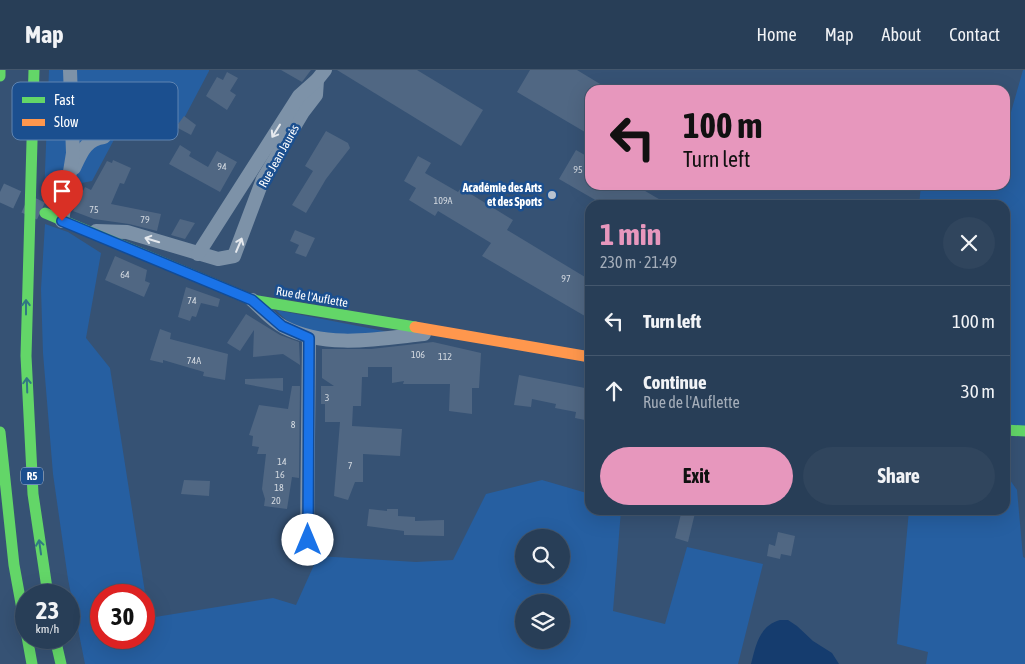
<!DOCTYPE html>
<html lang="en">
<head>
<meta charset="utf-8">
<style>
  :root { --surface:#283e57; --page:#30455d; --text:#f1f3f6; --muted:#a5aeba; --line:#44576d; --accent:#e797bd }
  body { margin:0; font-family:"Asap Condensed",sans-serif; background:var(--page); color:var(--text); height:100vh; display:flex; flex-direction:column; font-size:19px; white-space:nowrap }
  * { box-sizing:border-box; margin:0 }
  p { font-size:16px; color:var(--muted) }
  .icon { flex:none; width:28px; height:28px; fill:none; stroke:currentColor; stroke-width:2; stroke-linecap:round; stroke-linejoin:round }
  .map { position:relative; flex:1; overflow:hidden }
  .details { position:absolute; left:585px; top:130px; width:425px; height:315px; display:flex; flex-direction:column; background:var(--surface); border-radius:15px; box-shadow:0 5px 20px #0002,0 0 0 1px var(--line) }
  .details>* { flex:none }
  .hud { position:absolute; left:585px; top:15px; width:425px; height:105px; border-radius:15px; box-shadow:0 5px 20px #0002,0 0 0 1px var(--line); background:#e797bd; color:#111; overflow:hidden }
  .fabs { position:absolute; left:515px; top:459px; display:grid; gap:10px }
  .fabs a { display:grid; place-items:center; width:55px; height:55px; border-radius:50%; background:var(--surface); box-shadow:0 5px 20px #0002,0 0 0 1px var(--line); font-size:25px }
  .speed { position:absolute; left:15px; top:514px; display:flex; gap:10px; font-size:25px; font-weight:700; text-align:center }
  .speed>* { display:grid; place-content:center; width:65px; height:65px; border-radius:50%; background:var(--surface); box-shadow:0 5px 20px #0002,0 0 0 1px var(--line); line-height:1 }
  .speed small { font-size:12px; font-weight:400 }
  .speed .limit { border:8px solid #d22; background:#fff; color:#111 }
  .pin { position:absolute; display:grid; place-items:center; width:42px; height:42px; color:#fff; margin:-51px -21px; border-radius:50% 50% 50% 0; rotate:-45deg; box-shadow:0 0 5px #0007 }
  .pin .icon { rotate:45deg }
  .me { position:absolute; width:55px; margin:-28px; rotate:0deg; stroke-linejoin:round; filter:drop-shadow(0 0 4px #0008) }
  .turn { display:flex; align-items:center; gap:18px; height:105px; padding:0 15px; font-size:22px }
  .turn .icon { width:65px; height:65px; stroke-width:2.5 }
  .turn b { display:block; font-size:35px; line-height:42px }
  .round { display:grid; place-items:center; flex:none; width:52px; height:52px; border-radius:26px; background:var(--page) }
  .summary { display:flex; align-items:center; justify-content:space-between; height:85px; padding:0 15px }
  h1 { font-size:30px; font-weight:700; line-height:38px; color:var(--accent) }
  .primary-button { display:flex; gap:10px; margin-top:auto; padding:10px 15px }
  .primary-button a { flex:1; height:58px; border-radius:30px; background:var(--accent); color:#111; font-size:20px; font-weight:700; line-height:58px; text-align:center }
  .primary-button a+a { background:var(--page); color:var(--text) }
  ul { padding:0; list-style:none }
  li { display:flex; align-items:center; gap:15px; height:70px; padding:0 15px; border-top:1px solid var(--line) }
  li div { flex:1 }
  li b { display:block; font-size:19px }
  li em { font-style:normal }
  header { display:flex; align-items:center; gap:30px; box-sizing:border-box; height:70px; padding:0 25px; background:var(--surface); border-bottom:1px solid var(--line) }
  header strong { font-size:24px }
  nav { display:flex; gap:28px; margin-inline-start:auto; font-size:18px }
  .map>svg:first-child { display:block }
  .green { fill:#265fa1; fill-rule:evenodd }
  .water { fill:#153c6e }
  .building { fill:#506783 }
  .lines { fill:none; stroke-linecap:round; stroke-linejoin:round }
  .secondary-tunnel { stroke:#546c89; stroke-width:19; stroke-dasharray:19 9; stroke-linecap:butt }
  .street { stroke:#7d92a8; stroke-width:14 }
  .fast { stroke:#63d668; stroke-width:11 }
  .slow { stroke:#ff974d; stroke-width:11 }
  .oneway { stroke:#e5e9ee }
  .oneway2 { stroke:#317883 }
  .route-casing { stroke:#114b97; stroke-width:12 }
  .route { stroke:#1a73e8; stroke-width:9 }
  .poi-dot { fill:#b9c2ce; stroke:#1b4f8f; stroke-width:2 }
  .labels { text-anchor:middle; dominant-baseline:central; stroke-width:5; stroke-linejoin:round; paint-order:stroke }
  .number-label { font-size:10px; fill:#d3d9e0 }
  .shield { fill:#1b4f8f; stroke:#bbcadd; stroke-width:1 }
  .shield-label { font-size:11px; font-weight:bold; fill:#fff }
  .street-label { font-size:12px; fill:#fff; stroke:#1b4f8f }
  .poi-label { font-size:12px; font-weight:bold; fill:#fff; stroke:#1b4f8f; text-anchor:end }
  .key { fill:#1b4f8f; stroke:#5f84b1; stroke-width:1 }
  .key-label { font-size:14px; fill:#fff }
</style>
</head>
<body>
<header>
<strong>Map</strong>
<nav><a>Home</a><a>Map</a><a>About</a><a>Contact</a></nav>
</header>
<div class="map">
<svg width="1025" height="594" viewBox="0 0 1025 594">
  <rect width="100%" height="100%" fill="#365274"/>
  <g class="green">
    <polygon points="49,0 209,0 209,1 181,54 133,34 92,111 71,115 44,126"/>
    <polygon points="1023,0 1025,0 1025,361 1005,360 1005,135 919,135 921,115 989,118 990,115 1005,115 1005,63"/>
    <path d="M 45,154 L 68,162 L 101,183 L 86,268 L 110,298 L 149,548 L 273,528 L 296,535 L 318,486 L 416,492 L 453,490 L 486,424 L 542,410 L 590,424 L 590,440 L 621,440 L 613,541 L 665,554 L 687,477 L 763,494 L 738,594 L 85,594 L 68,509 L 53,404 L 43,283 L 41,219 ZM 524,468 L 561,468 L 561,505 L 524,505 ZM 101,525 L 144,525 L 144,568 L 101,568 ZM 524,532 L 561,532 L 561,570 L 524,570 Z"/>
    <path d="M 276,240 L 389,262 C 350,264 304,273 276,240 Z"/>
    <polygon points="1005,403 1017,420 1023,487 1025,488 1025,594 926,594 928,582 897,574 909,440 1005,440"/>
  </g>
  <path class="water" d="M 780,550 L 788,550 L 797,556 L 813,571 L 832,583 L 839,594 L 751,594 C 756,575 759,556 780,550 Z"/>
  <g class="building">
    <polygon points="281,0 311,0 302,12"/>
    <polygon points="337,0 417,0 483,40 461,76"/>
    <polygon points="530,0 577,0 610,20 590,20 590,65 517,22"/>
    <polygon points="227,2 238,8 230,21 236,25 227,40 206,26 217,7 223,10"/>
    <polygon points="184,46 196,55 191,65 176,57"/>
    <polygon points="326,61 348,73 350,78 326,109 306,143 292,135 313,101 305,96"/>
    <polygon points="180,75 191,82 189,86 208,97 217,81 237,92 220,122 169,94"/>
    <polygon points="576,80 590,88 590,115 635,115 669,135 604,135 559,109"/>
    <polygon points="418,86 431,93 425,103 458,122 461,118 513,150 507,160 590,210 590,249 482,186 491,173 438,141 435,146 409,130 416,118 404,111"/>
    <polygon points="113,90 131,98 124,114 120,113 111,134 161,144 157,161 129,154 94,149 73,141 85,117 91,120 107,91 112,93"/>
    <polygon points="180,149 195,153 185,169 171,165"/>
    <polygon points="295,160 315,168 306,187 295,183 299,175 290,171"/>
    <polygon points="115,186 147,200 145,211 150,213 144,227 105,210"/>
    <polygon points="186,217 220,229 218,237 201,233 196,247 192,246 190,251 178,247"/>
    <polygon points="246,244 280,265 299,272 300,295 283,284 253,287 254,260 240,281 227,273"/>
    <polygon points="160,259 171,263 170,269 228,284 225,310 203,306 204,302 163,290 163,293 150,290"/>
    <polygon points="433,272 481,283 479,318 472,318 472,344 449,341 450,314 403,314 404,311 392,313 392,297 368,297 368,307 362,307 361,336 353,336 352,356 402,359 400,386 363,384 363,412 355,412 348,430 334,426 340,352 325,352 325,334 321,334 321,316 334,316 322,308 322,279 371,279"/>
    <polygon points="519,305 590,319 590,351 575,348 576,342 555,338 556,334 532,329 531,337 514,335"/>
    <polygon points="283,308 283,321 245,314 245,309"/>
    <polygon points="292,316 300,316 299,408 292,407 287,439 264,436 265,429 262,419 266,384 257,384 259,377 252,376 253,366 249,365 259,335 288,339"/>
    <polygon points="184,410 210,411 209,426 181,424"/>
    <polygon points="369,439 387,441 387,439 398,439 398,446 415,447 415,451 444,450 444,466 404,465 404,461 367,456"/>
    <polygon points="682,440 695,443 688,472 675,468"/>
    <polygon points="778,462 795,466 791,486 781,484 780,489 767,486 769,474 775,476"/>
  </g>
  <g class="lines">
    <polyline class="secondary-tunnel" points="0,122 41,141"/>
    <g class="street">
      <path d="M 74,98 C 81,83 86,69 104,67"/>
      <polyline points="62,151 73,83 70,0"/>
      <polyline points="96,161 127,162 218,189 234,186 263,109 303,42 316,25 317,10"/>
      <polyline points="198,184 299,26 317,10 325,0"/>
      <path d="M 252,230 C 262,239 272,251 284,257 C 327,279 378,269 424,264"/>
      <polyline points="307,470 309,268"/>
    </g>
    <g class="fast">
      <polyline points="0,0 0,6"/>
      <polyline points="34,0 26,286 33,424 48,525"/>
      <polyline points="45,143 252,230 415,257"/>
      <polyline points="1005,360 1025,361"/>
      <polyline points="0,362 14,495 32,594"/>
      <polyline points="55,568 61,594"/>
    </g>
    <polyline class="slow" points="415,257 590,287"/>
  </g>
  <defs><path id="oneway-shaft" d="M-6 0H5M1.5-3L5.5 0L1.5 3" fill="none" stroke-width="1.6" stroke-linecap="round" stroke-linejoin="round" transform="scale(1.25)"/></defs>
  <g class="oneway">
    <use href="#oneway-shaft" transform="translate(276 61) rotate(122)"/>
    <use href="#oneway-shaft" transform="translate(152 170) rotate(-163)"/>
    <use href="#oneway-shaft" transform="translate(239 175) rotate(-67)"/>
  </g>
  <g class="oneway2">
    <use href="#oneway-shaft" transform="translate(26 237) rotate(-90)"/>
    <use href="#oneway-shaft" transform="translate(27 315) rotate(-92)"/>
    <use href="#oneway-shaft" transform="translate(40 477) rotate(-98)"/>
  </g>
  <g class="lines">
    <g class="route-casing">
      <polyline id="route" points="62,151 252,230 282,256 309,268 308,470"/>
    </g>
    <use href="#route" class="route"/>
  </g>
  <circle class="poi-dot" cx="552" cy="125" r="5"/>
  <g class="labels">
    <g class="number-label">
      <text x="222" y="96">94</text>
      <text x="578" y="99">95</text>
      <text x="443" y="130">109A</text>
      <text x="94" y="139">75</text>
      <text x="145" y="149">79</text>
      <text x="125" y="204">64</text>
      <text x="566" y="208">97</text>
      <text x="192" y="230">74</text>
      <text x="418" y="284">106</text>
      <text x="445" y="286">112</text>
      <text x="194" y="290">74A</text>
      <text x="327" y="327">3</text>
      <text x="293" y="354">8</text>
      <text x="282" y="391">14</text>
      <text x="350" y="395">7</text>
      <text x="280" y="404">16</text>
      <text x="279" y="417">18</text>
      <text x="276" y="430">20</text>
    </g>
    <rect class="shield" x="21" y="397.5" width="22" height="17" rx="4"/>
    <g class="shield-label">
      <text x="32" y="406">R5</text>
    </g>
    <g class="street-label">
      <text transform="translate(279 86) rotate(-61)">Rue Jean Jaurès</text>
      <text transform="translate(312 227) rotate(10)">Rue de l'Auflette</text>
    </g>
    <g class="poi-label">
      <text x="542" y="118">Académie des Arts<tspan x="542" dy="14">et des Sports</tspan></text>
    </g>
  </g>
  <rect x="12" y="12" width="166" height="58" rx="8" class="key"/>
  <rect x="22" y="27" width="23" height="6" fill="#63d668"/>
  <rect x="22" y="49" width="23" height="7" fill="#ff974d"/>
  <g class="key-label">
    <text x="54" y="35">Fast</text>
    <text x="54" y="57">Slow</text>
  </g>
</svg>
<div class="fabs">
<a><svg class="icon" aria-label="search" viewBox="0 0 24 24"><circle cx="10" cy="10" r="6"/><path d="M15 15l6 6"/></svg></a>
<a><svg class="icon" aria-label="layers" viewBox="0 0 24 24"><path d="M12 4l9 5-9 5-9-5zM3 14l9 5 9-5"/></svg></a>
</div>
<div class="speed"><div>23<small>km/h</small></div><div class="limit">30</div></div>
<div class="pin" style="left:62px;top:151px;background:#d93025"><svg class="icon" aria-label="arrive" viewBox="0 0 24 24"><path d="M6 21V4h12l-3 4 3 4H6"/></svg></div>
<svg class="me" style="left:308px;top:470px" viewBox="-20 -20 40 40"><circle r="19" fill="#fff"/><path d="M0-13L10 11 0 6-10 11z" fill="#1a73e8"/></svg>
<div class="hud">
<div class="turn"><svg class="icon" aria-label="left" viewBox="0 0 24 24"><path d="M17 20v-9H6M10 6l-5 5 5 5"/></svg><div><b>100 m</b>Turn left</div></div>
</div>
<section class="details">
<div class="summary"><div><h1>1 min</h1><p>230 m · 21:49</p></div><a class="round"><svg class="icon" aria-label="close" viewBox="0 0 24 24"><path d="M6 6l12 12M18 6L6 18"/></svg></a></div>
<ul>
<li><svg class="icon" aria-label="left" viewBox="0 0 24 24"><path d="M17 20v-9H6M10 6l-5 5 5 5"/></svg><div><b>Turn left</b></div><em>100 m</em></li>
<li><svg class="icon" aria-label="ahead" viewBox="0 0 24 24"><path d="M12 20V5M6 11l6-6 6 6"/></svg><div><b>Continue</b><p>Rue de l'Auflette</p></div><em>30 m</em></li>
</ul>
<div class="primary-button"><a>Exit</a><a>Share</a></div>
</section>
</div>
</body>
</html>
